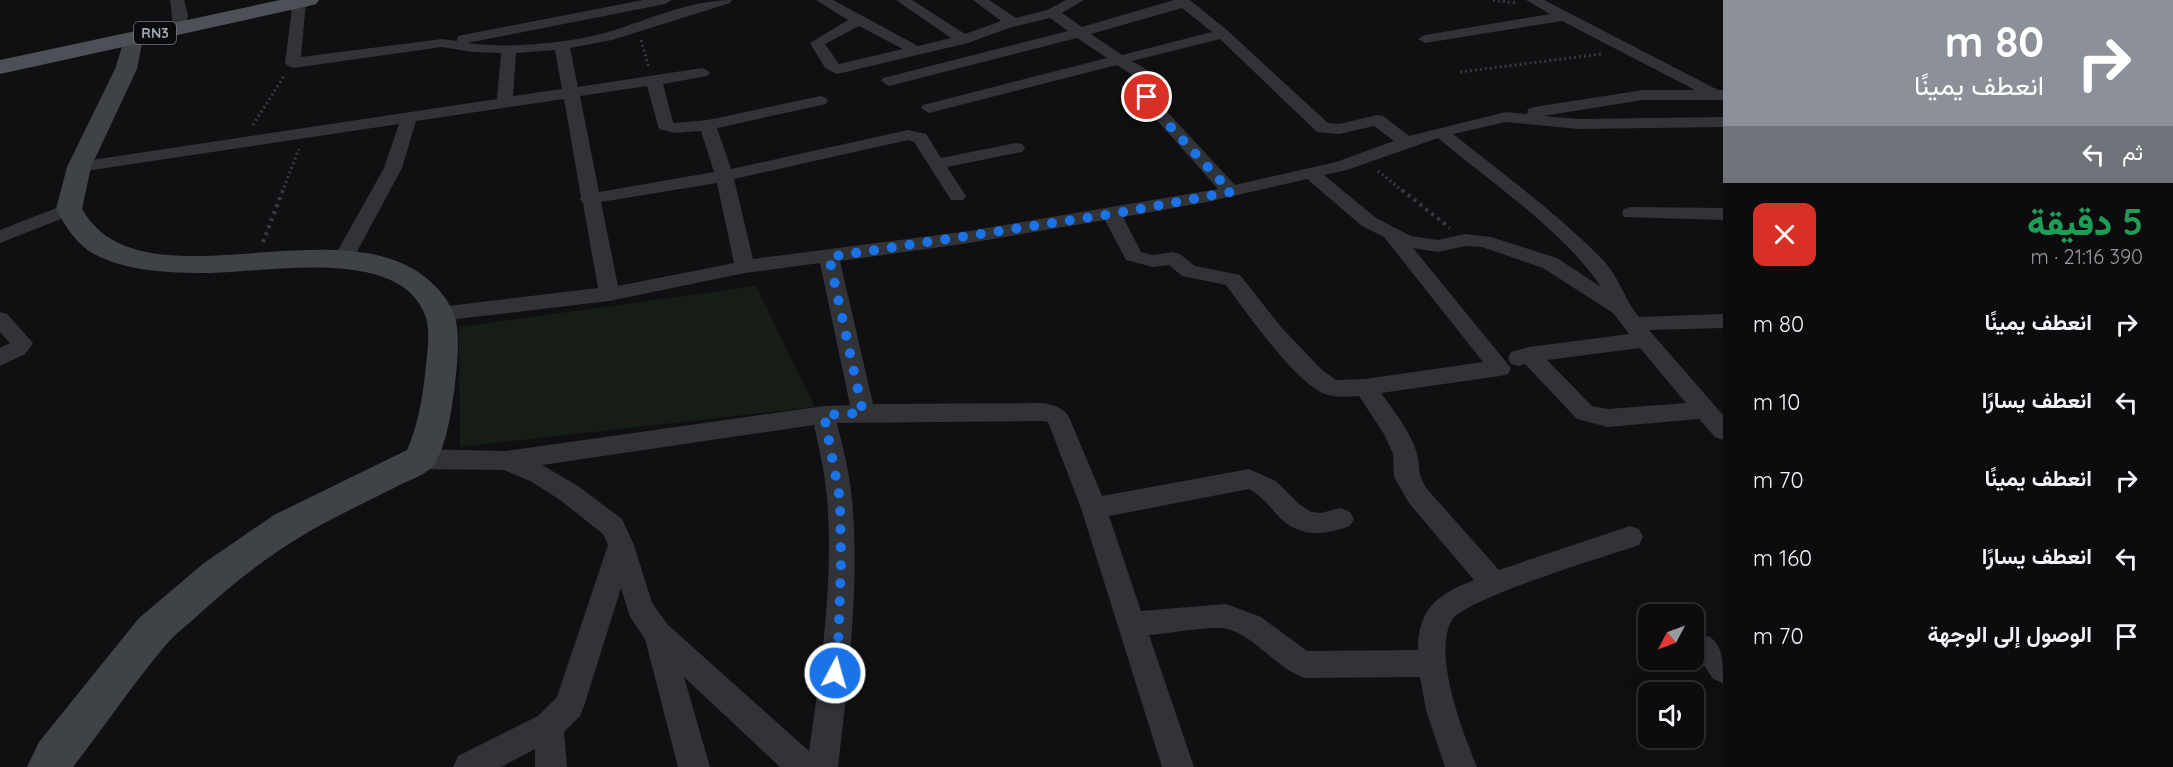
<!DOCTYPE html>
<html lang="ar">
<head>
<meta charset="utf-8">
<style>
  :root { --surface:#0c0c0e; --page:#1a1a1c; --text:#f1f3f6; --muted:#9a9b9e; --line:#2c2c2e }
  body { margin:0; font-family:Quicksand,Vazirmatn,sans-serif; background:var(--page); color:var(--text); direction:rtl; height:100vh; display:flex; flex-direction:column; font-size:22px; white-space:nowrap }
  * { box-sizing:border-box; margin:0 }
  p { font-size:20px; color:var(--muted) }
  .icon { flex:none; width:33px; height:33px; fill:none; stroke:currentColor; stroke-width:2; stroke-linecap:round; stroke-linejoin:round }
  .map { position:relative; flex:1; overflow:hidden; direction:ltr }
  .side { display:flex; flex-direction:column; background:var(--surface); width:450px }
  .side>* { flex:none }
  .guide { background:#8c9099; color:#fff; overflow:hidden }
  .needle { width:39px; rotate:229deg }
  .buttons { position:absolute; left:1638px; top:604px; display:grid; gap:12px }
  .buttons a { display:grid; place-items:center; width:66px; height:66px; border-radius:12px; background:var(--surface); box-shadow:0 6px 24px #0002,0 0 0 2px var(--line); font-size:30px }
  .pin { position:absolute; display:grid; place-items:center; width:51px; height:51px; color:#fff; margin:-26px; border:3px solid #fff; border-radius:50%; box-shadow:0 2px 6px #0007 }
  .me { position:absolute; width:66px; margin:-33px; rotate:6deg; stroke-linejoin:round; filter:drop-shadow(0 0 4px #0008) }
  .turn { display:flex; align-items:center; gap:21px; height:126px; padding:0 30px; font-size:27px }
  .turn .icon { width:78px; height:78px; stroke-width:2.5 }
  .turn b { display:block; font-size:42px; line-height:51px }
  .then { display:flex; align-items:center; height:57px; padding:0 30px; background:#0003; gap:12px; font-size:22px }
  .round { display:grid; place-items:center; flex:none; width:63px; height:63px; border-radius:12px; background:var(--page) }
  .head { display:flex; align-items:center; justify-content:space-between; height:102px; padding:0 30px }
  h1 { font-size:36px; font-weight:800; line-height:45px; color:#1e9e55 }
  ul { padding:0; list-style:none }
  li { display:flex; align-items:center; gap:18px; height:78px; padding:0 30px }
  li div { flex:1 }
  li b { display:block; font-size:22px }
  li em { font-style:normal }
  main { display:flex; flex:1; min-height:0 }
  .map>svg:first-child { display:block }
  .green { fill:#161d17 }
  .lines { fill:none; stroke-linecap:round; stroke-linejoin:round }
  .path-far1 { stroke:#373a3e; stroke-width:3; stroke-dasharray:2 3; stroke-linecap:butt }
  .path { stroke:#373a3e; stroke-width:4; stroke-dasharray:3 4.5; stroke-linecap:butt }
  .street { fill:#313337; fill-rule:evenodd }
  .secondary { fill:#3f4247; fill-rule:evenodd }
  .primary { fill:#4d5056; fill-rule:evenodd }
  .route { stroke:#1a73e8; stroke-width:10; stroke-dasharray:0 18 }
  .labels { text-anchor:middle; dominant-baseline:central; stroke-width:6; stroke-linejoin:round; paint-order:stroke }
  .shield { fill:#0b0b0d; stroke:#747a81; stroke-width:1.5 }
  .shield-label { font-size:14px; font-weight:bold; fill:#a1a9b3 }
</style>
</head>
<body>
<main>
<section class="side">
<div class="guide">
<div class="turn"><svg class="icon" aria-label="right" viewBox="0 0 24 24"><path d="M7 20v-9h11M14 6l5 5-5 5"/></svg><div><b>80 m</b>انعطف يمينًا</div></div>
<div class="then">ثم<svg class="icon" aria-label="left" viewBox="0 0 24 24"><path d="M17 20v-9H6M10 6l-5 5 5 5"/></svg></div>
</div>
<div class="head"><div><h1>5 دقيقة</h1><p>390 m · 21:16</p></div><a class="round" style="background:#d93025;color:#fff"><svg class="icon" aria-label="close" viewBox="0 0 24 24"><path d="M6 6l12 12M18 6L6 18"/></svg></a></div>
<ul>
<li><svg class="icon" aria-label="right" viewBox="0 0 24 24"><path d="M7 20v-9h11M14 6l5 5-5 5"/></svg><div><b>انعطف يمينًا</b></div><em>80 m</em></li>
<li><svg class="icon" aria-label="left" viewBox="0 0 24 24"><path d="M17 20v-9H6M10 6l-5 5 5 5"/></svg><div><b>انعطف يسارًا</b></div><em>10 m</em></li>
<li><svg class="icon" aria-label="right" viewBox="0 0 24 24"><path d="M7 20v-9h11M14 6l5 5-5 5"/></svg><div><b>انعطف يمينًا</b></div><em>70 m</em></li>
<li><svg class="icon" aria-label="left" viewBox="0 0 24 24"><path d="M17 20v-9H6M10 6l-5 5 5 5"/></svg><div><b>انعطف يسارًا</b></div><em>160 m</em></li>
<li><svg class="icon" aria-label="arrive" viewBox="0 0 24 24"><path d="M6 21V4h12l-3 4 3 4H6"/></svg><div><b>الوصول إلى الوجهة</b></div><em>70 m</em></li>
</ul>
</section>
<div class="map">
<svg width="1723" height="767" viewBox="0 0 1723 767">
  <rect width="100%" height="100%" fill="#101012"/>
  <polygon class="green" points="756,286 815,407 460,447 459,327"/>
  <g class="lines">
    <g class="path-far1">
      <polyline points="1493,0 1516,3"/>
      <polyline points="641,40 649,68"/>
      <polyline points="1460,72 1601,54"/>
      <polyline points="253,125 284,76"/>
      <polyline points="1378,171 1404,192"/>
      <polyline points="282,192 299,149"/>
    </g>
    <g class="path">
      <polyline points="1402,190 1450,228"/>
      <polyline points="263,242 283,190"/>
    </g>
    <g class="street">
      <path d="M 170,0 L 184,0 L 188,15 L 185,31 L 175,31 C 171,25 172,9 170,0 Z"/>
      <path d="M 293,0 L 306,2 L 301,57 L 442,39 L 457,41 L 458,36 L 463,35 L 643,0 L 672,0 L 665,4 L 467,43 C 505,49 571,43 608,32 C 648,20 690,0 732,0 L 730,3 L 612,40 L 570,48 L 578,87 L 702,68 L 707,70 L 710,73 L 707,76 L 663,84 L 673,122 L 675,123 L 708,120 L 820,96 L 826,98 L 828,101 L 826,104 L 717,128 L 731,169 L 908,130 L 926,134 L 941,158 L 1016,143 L 1022,144 L 1025,148 L 1022,152 L 1016,153 L 947,167 L 966,196 L 963,200 L 951,200 L 914,142 L 908,140 L 734,179 L 753,259 L 969,231 L 1218,189 L 1148,110 L 1140,95 L 1143,82 L 1117,65 L 929,113 L 921,108 L 923,105 L 1107,58 L 1077,38 L 889,86 L 881,81 L 883,78 L 1068,31 L 1050,18 L 1009,28 L 968,43 L 837,74 L 825,68 L 810,43 L 848,20 L 816,0 L 833,0 L 918,46 L 951,38 L 896,0 L 912,0 L 965,34 L 1001,21 L 973,0 L 989,0 L 1016,18 L 1047,10 L 1066,0 L 1084,0 L 1062,13 L 1082,27 L 1174,0 L 1190,0 L 1228,31 L 1328,123 L 1339,124 L 1377,115 L 1383,116 L 1409,136 L 1506,112 L 1527,114 L 1528,109 L 1534,107 L 1643,90 L 1695,90 L 1562,21 L 1425,43 L 1418,39 L 1425,35 L 1550,14 L 1526,0 L 1544,0 L 1718,90 L 1723,90 L 1723,100 L 1643,100 L 1543,116 L 1579,119 L 1723,117 L 1723,127 L 1579,129 L 1506,122 L 1453,134 C 1503,174 1557,213 1602,259 C 1619,276 1624,299 1639,317 L 1723,314 L 1723,328 L 1649,330 L 1723,415 L 1723,440 L 1715,437 L 1699,419 L 1608,427 L 1577,419 L 1525,364 L 1519,366 L 1511,364 L 1508,358 L 1511,352 L 1529,347 L 1629,334 L 1613,313 L 1543,268 L 1482,247 L 1465,246 L 1438,252 L 1413,248 L 1511,368 L 1508,374 L 1500,376 L 1381,393 C 1394,411 1411,432 1417,454 C 1421,470 1416,472 1427,489 L 1499,570 L 1630,526 L 1639,529 L 1643,537 L 1639,545 C 1607,556 1466,598 1452,620 C 1432,654 1463,733 1477,767 L 1445,767 L 1426,710 L 1420,677 L 1305,678 C 1276,668 1257,638 1228,629 C 1213,625 1167,634 1149,635 L 1194,767 L 1162,767 L 1081,508 L 1048,422 L 1043,421 L 837,423 C 843,449 850,474 852,500 C 860,589 848,679 838,767 L 780,767 L 684,677 L 710,767 L 678,767 L 645,639 L 630,617 L 621,588 L 584,706 L 580,716 L 564,732 L 567,767 L 535,767 L 535,749 L 501,767 L 453,767 L 458,756 L 538,716 L 557,697 L 608,545 L 603,534 L 560,500 L 532,482 L 504,470 L 419,469 L 410,466 L 407,459 L 410,452 L 419,449 L 507,451 L 824,406 L 850,405 L 820,263 L 745,273 L 609,301 L 440,321 L 433,319 L 430,314 L 433,309 L 440,307 L 598,288 L 583,203 L 580,199 L 581,197 L 564,99 L 416,121 L 402,168 L 353,259 L 350,263 L 343,265 L 336,263 L 333,259 L 384,168 L 399,124 L 79,172 L 73,171 L 70,167 L 73,163 L 79,162 L 497,99 L 501,53 L 472,52 L 442,47 L 293,68 L 288,66 L 285,63 ZM 1182,8 L 1212,32 L 1122,55 L 1091,34 ZM 859,26 L 903,49 L 839,64 L 825,44 ZM 1220,39 L 1317,132 L 1339,134 L 1374,126 L 1394,141 L 1336,162 L 1235,185 L 1160,104 L 1156,95 L 1159,82 C 1152,72 1143,67 1132,61 ZM 555,50 L 562,89 L 513,96 L 516,53 ZM 647,86 L 659,129 L 674,133 L 701,131 L 714,172 L 599,192 L 580,96 ZM 1438,138 C 1488,180 1566,233 1601,287 L 1557,258 L 1491,237 L 1465,234 L 1438,240 L 1411,236 L 1376,218 L 1324,175 L 1347,170 ZM 1307,179 L 1362,226 L 1384,237 L 1483,362 L 1365,379 L 1336,380 L 1322,370 L 1281,327 L 1240,275 L 1195,266 L 1180,254 L 1173,252 L 1153,255 L 1141,252 L 1123,217 L 1207,202 ZM 717,183 L 734,263 L 618,286 L 601,202 ZM 1105,220 L 1126,260 L 1153,267 L 1169,265 L 1182,276 L 1226,285 C 1247,313 1292,378 1322,393 C 1334,398 1347,397 1359,396 L 1384,434 L 1393,454 L 1394,477 L 1409,503 L 1474,580 C 1438,594 1418,608 1418,650 L 1307,651 L 1261,617 L 1226,604 L 1141,611 L 1109,516 L 1249,489 C 1262,496 1270,507 1280,518 C 1301,538 1324,535 1350,526 L 1354,519 L 1350,512 L 1341,508 L 1321,513 L 1311,512 L 1299,504 L 1276,481 L 1249,469 L 1102,496 L 1069,417 C 1063,407 1054,405 1043,403 L 873,404 L 840,261 L 969,243 ZM 1640,348 L 1686,403 L 1608,409 L 1592,406 L 1547,360 ZM 814,425 C 819,449 825,473 827,498 C 834,582 821,668 809,751 L 668,625 L 652,603 L 634,545 L 622,519 L 578,486 L 542,465 Z"/>
      <polygon points="69,203 76,205 78,209 76,213 0,243 0,230"/>
      <polygon points="1631,207 1723,208 1723,220 1624,217 1622,213 1624,209"/>
      <polygon points="0,312 7,314 33,343 25,354 0,366 0,348 10,343 0,332"/>
      <path d="M 1708,636 C 1723,644 1723,662 1723,683 L 1713,679 L 1694,649 L 1698,640 Z"/>
    </g>
    <path class="secondary" d="M 133,32 L 140,34 L 143,38 L 137,69 L 91,167 L 82,209 C 142,314 349,197 435,286 C 444,295 454,309 456,321 C 459,338 458,357 456,374 C 454,396 447,454 430,469 C 422,476 407,481 398,486 C 365,503 331,518 300,537 C 263,559 228,588 196,617 C 186,626 174,635 165,646 C 133,684 104,727 73,767 L 27,767 L 39,742 L 139,618 L 204,563 L 274,515 L 407,450 C 420,421 424,387 427,356 C 428,343 430,328 425,315 C 400,246 267,272 210,273 C 172,273 128,272 94,254 C 77,245 65,226 56,209 L 67,167 L 115,69 L 126,34 Z"/>
    <polygon class="primary" points="280,0 319,0 316,4 309,6 0,74 0,60"/>
  </g>
  <g class="lines">
    <polyline class="route" points="835,673 838,649 841,564 840,499 824,415 863,413 829,257 1112,214 1231,192 1167,123 1147,97"/>
  </g>
  <g class="labels">
    <rect class="shield" x="134" y="22" width="42" height="22" rx="4.5"/>
    <g class="shield-label">
      <text x="155" y="33">RN3</text>
    </g>
  </g>
</svg>
<div class="buttons">
<a><svg class="needle" viewBox="-14 -14 28 28"><path d="M0-13l5 13h-10z" fill="#e53935"/><path d="M0 13l5-13h-10z" fill="#9a9b9e"/></svg></a>
<a><svg class="icon" aria-label="sound" viewBox="0 0 24 24"><path d="M4 9h4l5-4v14l-5-4H4zM17 9q2 3 0 6"/></svg></a>
</div>
<div class="pin" style="left:1147px;top:97px;background:#d93025"><svg class="icon" aria-label="arrive" viewBox="0 0 24 24"><path d="M6 21V4h12l-3 4 3 4H6"/></svg></div>
<svg class="me" style="left:835px;top:673px" viewBox="-20 -20 40 40"><circle r="17" fill="#1a73e8" stroke="#fff" stroke-width="3"/><path d="M0-11L8 9 0 5-8 9z" fill="#fff"/></svg>
</div>
</main>
</body>
</html>
